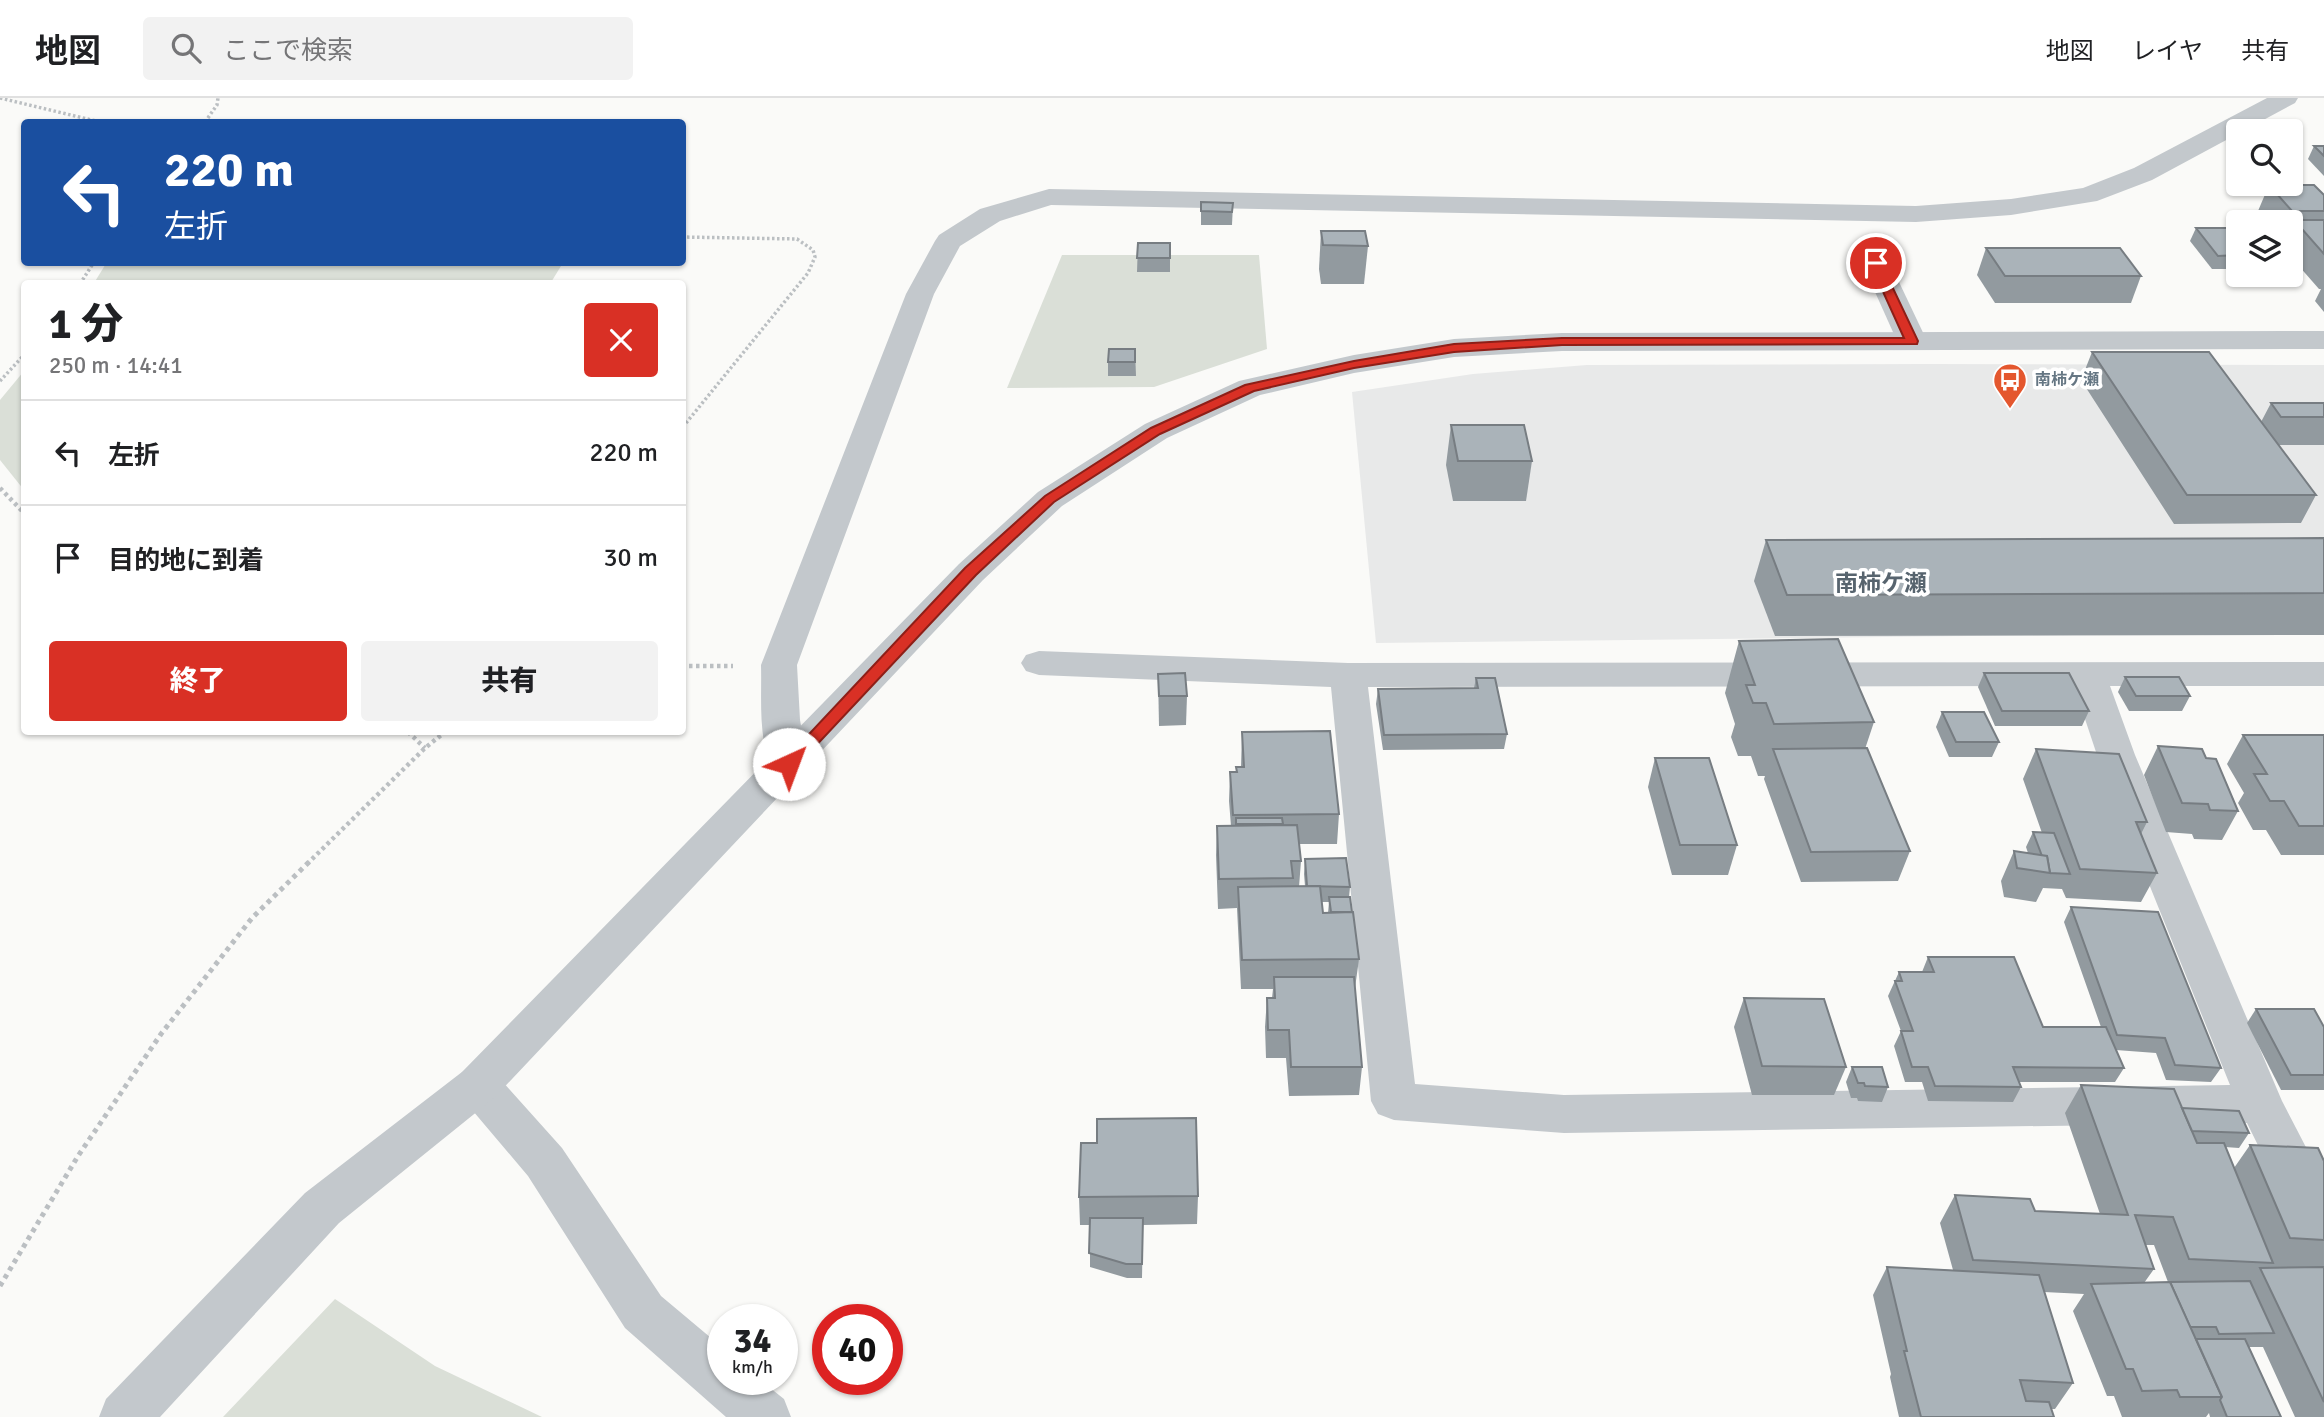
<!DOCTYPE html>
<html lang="ja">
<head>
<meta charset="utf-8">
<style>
  :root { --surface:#fff; --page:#f2f2f2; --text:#202124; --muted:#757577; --line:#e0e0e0; --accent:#d93025 }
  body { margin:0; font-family:Signika,"Noto Sans JP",sans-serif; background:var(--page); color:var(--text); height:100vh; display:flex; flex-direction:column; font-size:26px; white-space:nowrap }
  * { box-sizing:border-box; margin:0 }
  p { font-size:23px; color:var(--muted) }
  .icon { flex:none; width:38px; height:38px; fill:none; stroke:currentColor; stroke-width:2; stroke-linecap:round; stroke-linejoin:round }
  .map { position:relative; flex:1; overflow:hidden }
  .panel { position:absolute; left:21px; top:182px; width:665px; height:455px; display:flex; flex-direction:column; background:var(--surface); border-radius:7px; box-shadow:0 2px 5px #0004 }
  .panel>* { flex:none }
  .hud { position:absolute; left:21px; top:21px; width:665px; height:147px; border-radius:7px; box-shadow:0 2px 5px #0004; background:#1a4fa0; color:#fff; overflow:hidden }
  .controls { position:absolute; left:2226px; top:21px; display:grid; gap:14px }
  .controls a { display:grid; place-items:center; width:77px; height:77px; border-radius:7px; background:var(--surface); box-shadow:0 2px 5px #0004; font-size:35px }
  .speed { position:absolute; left:707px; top:1206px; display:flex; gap:14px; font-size:35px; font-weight:700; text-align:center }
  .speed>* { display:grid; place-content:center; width:91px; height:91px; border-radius:50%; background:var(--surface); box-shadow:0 2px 5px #0004; line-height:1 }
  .speed small { font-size:18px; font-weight:400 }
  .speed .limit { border:10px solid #d22; background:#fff; color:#111 }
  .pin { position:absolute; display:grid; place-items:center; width:60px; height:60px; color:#fff; margin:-30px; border:4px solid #fff; border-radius:50%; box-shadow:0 2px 7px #0007 }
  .me { position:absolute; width:77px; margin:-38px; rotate:43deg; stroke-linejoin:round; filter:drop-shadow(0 0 5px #0008) }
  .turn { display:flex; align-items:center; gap:24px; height:147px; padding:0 28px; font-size:32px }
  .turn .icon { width:91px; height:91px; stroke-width:2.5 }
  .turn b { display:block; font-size:49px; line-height:60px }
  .round { display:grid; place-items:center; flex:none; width:74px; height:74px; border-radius:7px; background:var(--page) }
  .summary { display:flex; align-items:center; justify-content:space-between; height:119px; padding:0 28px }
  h1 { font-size:42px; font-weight:800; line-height:52px }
  .action { display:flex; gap:14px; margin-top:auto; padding:14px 28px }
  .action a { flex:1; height:80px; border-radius:7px; background:var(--accent); color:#fff; font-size:28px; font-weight:800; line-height:80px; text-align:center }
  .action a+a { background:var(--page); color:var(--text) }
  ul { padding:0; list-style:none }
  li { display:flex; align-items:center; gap:21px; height:105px; padding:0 28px; border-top:2px solid var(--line) }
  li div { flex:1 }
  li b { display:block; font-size:26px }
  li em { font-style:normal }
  header { display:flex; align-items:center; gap:42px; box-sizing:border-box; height:98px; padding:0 35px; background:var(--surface); border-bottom:2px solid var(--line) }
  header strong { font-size:33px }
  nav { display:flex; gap:38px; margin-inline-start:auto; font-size:24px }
  .search { width:490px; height:63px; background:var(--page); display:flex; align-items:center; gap:18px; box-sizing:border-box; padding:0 24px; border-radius:7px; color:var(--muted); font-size:26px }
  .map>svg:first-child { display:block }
  .built { fill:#e8e9e9 }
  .green { fill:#dadfd7 }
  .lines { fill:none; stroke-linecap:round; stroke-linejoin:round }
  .path-far2 { stroke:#bbbfc2; stroke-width:3.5; stroke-dasharray:2.5 2.5; stroke-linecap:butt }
  .path-far1 { stroke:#bbbfc2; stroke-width:4.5; stroke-dasharray:3.5 3.5; stroke-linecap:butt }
  .path { stroke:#bbbfc2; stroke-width:5; stroke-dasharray:4.5 4.5; stroke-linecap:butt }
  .minor { fill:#c3c8cc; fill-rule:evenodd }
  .tertiary { fill:#c3c8cc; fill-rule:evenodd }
  .wall { fill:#929a9f; fill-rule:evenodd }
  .building { fill:#aab3b9; stroke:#777d82; stroke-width:2 }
  .route { fill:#d93025; stroke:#8d1f18; stroke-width:2 }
  .labels { text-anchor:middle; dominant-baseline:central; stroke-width:7; stroke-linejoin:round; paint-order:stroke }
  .far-poi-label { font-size:16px; font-weight:bold; fill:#657683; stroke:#fff; text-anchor:start }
  .quarter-label { font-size:23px; font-weight:bold; fill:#57646e; stroke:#fff }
</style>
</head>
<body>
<header>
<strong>地図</strong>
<div class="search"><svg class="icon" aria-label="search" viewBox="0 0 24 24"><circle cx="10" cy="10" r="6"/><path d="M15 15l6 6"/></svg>ここで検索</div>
<nav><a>地図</a><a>レイヤ</a><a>共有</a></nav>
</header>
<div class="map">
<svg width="2324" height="1319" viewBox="0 0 2324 1319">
  <rect width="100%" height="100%" fill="#fafaf8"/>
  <polygon class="built" points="1926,266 2324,267 2324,534 1376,545 1352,294 1473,276 1587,267"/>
  <g class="green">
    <polygon points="1062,157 1259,157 1267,251 1154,289 1007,290"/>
    <polygon points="107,164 516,164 561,168 550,186 94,185"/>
    <polygon points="24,273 24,392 0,362 0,302"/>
    <polygon points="335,1201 435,1268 542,1319 223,1319"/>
  </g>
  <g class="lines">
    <g class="path-far2">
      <polyline points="0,0 100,24"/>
      <polyline points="205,24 217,7 218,0"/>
      <polyline points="682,139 797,141 813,152 815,159 808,175 682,330"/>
      <polyline points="80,186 94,164"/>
      <polyline points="0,283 24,257"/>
    </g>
    <g class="path-far1">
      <polyline points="0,390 24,415"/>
      <polyline points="682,568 733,568"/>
      <polyline points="408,634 425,650"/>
      <polyline points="307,766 425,650 445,634"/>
    </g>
    <polyline class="path" points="0,1188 78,1058 161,936 252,820 309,764"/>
    <g class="minor">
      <path d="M 2267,0 L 2298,0 L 2295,5 L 2152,82 L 2097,103 L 2011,117 L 1916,124 L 1051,107 L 1000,123 L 960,148 L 934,196 L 797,567 L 800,622 L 808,666 L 803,676 L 789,679 L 775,676 C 757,645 762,601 761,567 L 906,196 L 935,143 L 939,137 L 980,111 L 1049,91 L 1916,108 L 2011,101 L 2083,90 L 2134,70 Z"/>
      <polygon points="1876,157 1886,159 1890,165 1927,243 1922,249 1912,252 1902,249 1897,243 1862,165 1866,159"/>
      <path d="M 1039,553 L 1348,565 L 2324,564 L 2324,588 L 2110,588 L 2135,657 L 2282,1003 L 2324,1084 L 2324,1153 L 2307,1147 L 2247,1025 L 1564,1035 L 1394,1022 L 1378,1016 L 1371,1003 L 1331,589 L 1039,577 L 1026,573 L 1021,565 L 1026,557 ZM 2074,588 L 2097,657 L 2230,987 L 1564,997 L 1415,986 L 1368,589 Z"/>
      <polygon points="478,968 494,974 562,1050 661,1198 723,1250 723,1281 759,1281 784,1301 791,1319 726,1319 625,1230 528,1078 462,1000 455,987 462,974"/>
    </g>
    <polygon class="tertiary" points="2324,233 2324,251 1562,253 1454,259 1354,275 1260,297 1167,340 1062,408 983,482 494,1000 339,1125 160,1319 99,1319 106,1301 305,1095 462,974 959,466 1038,394 1145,326 1239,283 1354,257 1454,241 1562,235"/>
  </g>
  <g class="wall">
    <polygon points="2314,48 2324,48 2324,78 2308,61"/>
    <polygon points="2269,87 2324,97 2324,214 2315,203 2321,191 2319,191 2291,159 2291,124 2267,124 2258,113"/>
    <polygon points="1201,104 1233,105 1232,127 1201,127"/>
    <polygon points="2196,130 2238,136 2238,171 2212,171 2190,143"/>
    <polygon points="1321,133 1368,148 1364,186 1321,186 1319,171"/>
    <polygon points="1138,145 1170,145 1170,174 1137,174"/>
    <polygon points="1986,150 2141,178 2131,205 1995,205 1977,177"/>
    <polygon points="1135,251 1136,278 1108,278 1108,264"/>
    <polygon points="2092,254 2261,324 2271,305 2324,305 2324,347 2278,347 2316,397 2301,425 2174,426 2081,282"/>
    <polygon points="1451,327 1532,363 1526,403 1453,403 1446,367"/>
    <polygon points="2324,440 2324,537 1775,538 1754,483 1766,442"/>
    <polygon points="1739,543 1874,624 1865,651 1910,753 1898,783 1801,784 1764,681 1765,678 1758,678 1751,658 1738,658 1731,639 1735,626 1725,595"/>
    <polygon points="1984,575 2089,613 2082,628 1995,628 1978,589"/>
    <polygon points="1158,576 1187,598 1186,627 1159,628"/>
    <polygon points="2125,579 2190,598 2182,613 2129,613 2118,594"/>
    <polygon points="1476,580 1507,636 1504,651 1383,652 1376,606 1378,591 1474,590"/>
    <polygon points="1942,614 1999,644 1992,659 1949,659 1936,629"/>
    <path d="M 1242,634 L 1339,716 L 1337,746 L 1299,746 L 1301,763 L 1299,789 L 1305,788 L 1304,776 L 1305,761 L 1350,789 L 1349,799 L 1359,861 L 1355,890 L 1362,969 L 1359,997 L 1289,998 L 1286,960 L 1266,960 L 1265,929 L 1267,900 L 1272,900 L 1273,891 L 1241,891 L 1237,810 L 1218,811 L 1216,757 L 1217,728 L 1231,728 L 1229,703 L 1230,674 L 1236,674 L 1236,669 L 1241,669 ZM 1321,804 L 1329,804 L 1328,815 L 1323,815 Z"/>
    <polygon points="2243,637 2324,637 2324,757 2281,757 2266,732 2253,732 2238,705 2244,695 2227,666"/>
    <polygon points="2158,648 2206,660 2238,713 2222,742 2194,741 2192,736 2166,734 2144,677"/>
    <polygon points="2036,651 2147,724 2141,736 2157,775 2141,804 2066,800 2062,791 2043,790 2036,804 2004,799 2001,783 2014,753 2028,755 2026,749 2033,734 2042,735 2023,681"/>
    <polygon points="1655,660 1737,747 1728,777 1672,777 1648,689"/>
    <polygon points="2071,809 2221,970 2211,984 2166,982 2156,955 2116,952 2124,970 2115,984 2019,984 2021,989 2013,1004 1928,1003 1922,984 1905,984 1894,948 1901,933 1888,898 1899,874 1922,874 1928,859 2043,929 2101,929 2064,824"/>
    <polygon points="1744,900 1846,969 1834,997 1752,997 1734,929"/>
    <polygon points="2256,911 2324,929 2324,992 2281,992 2247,925"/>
    <polygon points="1852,969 1888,989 1882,1004 1858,1003 1857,1000 1851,1000 1846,984"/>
    <path d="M 2081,987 L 2182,1010 L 2249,1035 L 2239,1050 L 2225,1049 L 2234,1070 L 2250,1047 L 2324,1063 L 2324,1319 L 2295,1319 L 2263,1249 L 2249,1249 L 2281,1319 L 2210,1319 L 2209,1315 L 2206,1319 L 2122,1319 L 2114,1298 L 2107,1298 L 2073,1213 L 2084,1196 L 2044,1194 L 2073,1285 L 2055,1311 L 2051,1311 L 2054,1319 L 1899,1319 L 1890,1279 L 1891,1276 L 1873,1197 L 1887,1169 L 1953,1172 L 1940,1125 L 1955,1097 L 2035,1113 L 2100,1116 L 2065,1015 ZM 2145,1147 L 2154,1147 L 2168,1184 L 2144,1185 L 2154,1171 Z"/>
    <polygon points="1198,1098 1197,1126 1143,1127 1142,1180 1127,1180 1090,1169 1090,1127 1080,1127 1079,1099"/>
  </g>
  <g class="building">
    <polygon points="2314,48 2324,48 2324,58"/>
    <polygon points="2269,87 2314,87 2324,97 2324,113 2292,113"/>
    <polygon points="1201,104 1233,105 1232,114 1201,113"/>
    <polygon points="2294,122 2324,122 2324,156"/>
    <polygon points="2196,130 2233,130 2238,136 2238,157 2218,158"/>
    <polygon points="1321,133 1365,133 1368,148 1323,147"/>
    <polygon points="1138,145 1170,145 1170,160 1137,160"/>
    <polygon points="1986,150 2120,150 2141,178 2005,178"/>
    <polygon points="1109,251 1135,251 1135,264 1108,264"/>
    <polygon points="2092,254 2209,254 2316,397 2187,397"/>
    <polygon points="2271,305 2324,305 2324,319 2281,319"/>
    <polygon points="1451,327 1524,327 1532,363 1458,363"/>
    <polygon points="2324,440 2324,495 1787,497 1766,442"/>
    <polygon points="1838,541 1874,624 1774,626 1766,605 1753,605 1746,587 1755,587 1739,543"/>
    <polygon points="1185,575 1187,598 1159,598 1158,576"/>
    <polygon points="1984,575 2069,575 2089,613 2002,613"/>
    <polygon points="2125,579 2179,579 2190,598 2136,598"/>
    <polygon points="1476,580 1495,580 1507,636 1384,637 1378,591 1478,590"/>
    <polygon points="1942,614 1984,614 1999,644 1956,644"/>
    <polygon points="1330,633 1339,716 1233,717 1230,674 1237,674 1236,669 1244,669 1242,634"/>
    <polygon points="2243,637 2324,637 2324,728 2299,728 2284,703 2270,703 2254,676 2267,676"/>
    <polygon points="2158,648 2202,651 2206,660 2216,661 2238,713 2210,712 2208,706 2182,705"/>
    <polygon points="1867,650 1910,753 1811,754 1773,651"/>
    <polygon points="2036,651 2119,656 2147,724 2136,724 2157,775 2080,771"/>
    <polygon points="1655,660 1709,660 1737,747 1680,747"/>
    <polygon points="1236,720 1282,720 1283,726 1236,726"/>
    <polygon points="1297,727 1301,763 1291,763 1293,780 1219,781 1217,728"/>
    <polygon points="2033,734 2054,735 2070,776 2050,775 2047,758 2042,758"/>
    <polygon points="2014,753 2047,758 2050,775 2017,770"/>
    <polygon points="1346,760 1350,789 1307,788 1305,761"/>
    <polygon points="1320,788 1323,815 1353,814 1359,861 1242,862 1238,789"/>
    <polygon points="1329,799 1350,799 1352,814 1331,814"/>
    <polygon points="2071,809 2158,814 2221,970 2175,967 2165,940 2117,937"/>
    <polygon points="1928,859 2014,859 2043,929 2106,929 2124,970 2013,969 2021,989 1935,988 1928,969 1912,969 1901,933 1913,933 1895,883 1902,883 1899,874 1934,874"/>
    <polygon points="1274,879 1354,879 1362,969 1291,969 1289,932 1268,932 1267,900 1275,900"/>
    <polygon points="1744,900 1824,901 1846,969 1762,968"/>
    <polygon points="2256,911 2314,911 2324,929 2324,977 2291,977"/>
    <polygon points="1852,969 1882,969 1888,989 1865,988 1864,985 1858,985"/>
    <polygon points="2081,987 2174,991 2197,1045 2224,1045 2273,1165 2189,1161 2173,1119 2135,1117 2154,1171 1973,1162 1955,1097 2030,1101 2035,1113 2128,1117"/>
    <polygon points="2182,1010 2239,1013 2249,1035 2192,1033"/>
    <polygon points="1196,1020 1198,1098 1079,1099 1081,1045 1097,1045 1097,1021"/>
    <polygon points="2250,1047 2318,1050 2324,1063 2324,1142 2290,1140"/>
    <polygon points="1090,1120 1143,1120 1142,1166 1126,1166 1089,1155"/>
    <polygon points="1887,1169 2039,1177 2073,1285 2020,1282 2026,1303 2049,1304 2054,1319 1921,1319 1904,1253 1907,1253"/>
    <polygon points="2324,1169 2324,1304 2260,1170"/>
    <polygon points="2250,1183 2274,1235 2219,1236 2216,1229 2190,1229 2170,1184"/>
    <polygon points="2170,1184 2222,1299 2180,1299 2177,1292 2142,1293 2133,1271 2126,1271 2091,1186"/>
    <polygon points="2196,1241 2245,1241 2281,1319 2227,1319 2220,1302 2222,1299"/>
  </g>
  <polygon class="route" points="1876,162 1881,165 1918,243 1917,246 1562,247 1454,254 1354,270 1254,293 1160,336 1054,404 976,477 795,670 789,672 781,666 965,470 1045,398 1151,330 1245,287 1354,263 1454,246 1562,240 1904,240 1870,165"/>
  <defs>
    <g id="bus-pin" transform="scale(1.75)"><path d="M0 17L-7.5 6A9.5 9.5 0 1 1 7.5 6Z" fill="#e4572e" stroke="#fff"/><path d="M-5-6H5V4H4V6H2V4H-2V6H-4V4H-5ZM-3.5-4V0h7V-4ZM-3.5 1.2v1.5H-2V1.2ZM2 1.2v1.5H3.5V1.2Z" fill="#fff"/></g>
  </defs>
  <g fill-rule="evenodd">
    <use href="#bus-pin" x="2010" y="282"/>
  </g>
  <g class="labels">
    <g class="far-poi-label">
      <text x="2035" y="282">南柿ケ瀬</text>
    </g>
    <g class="quarter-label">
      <text x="1881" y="485">南柿ケ瀬</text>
    </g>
  </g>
</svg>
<div class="controls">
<a><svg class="icon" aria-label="search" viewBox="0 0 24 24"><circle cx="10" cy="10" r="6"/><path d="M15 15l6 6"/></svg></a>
<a><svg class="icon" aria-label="layers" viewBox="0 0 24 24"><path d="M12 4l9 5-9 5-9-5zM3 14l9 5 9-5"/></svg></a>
</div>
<div class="speed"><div>34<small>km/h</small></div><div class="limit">40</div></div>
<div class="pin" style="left:1876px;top:165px;background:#d93025"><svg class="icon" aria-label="arrive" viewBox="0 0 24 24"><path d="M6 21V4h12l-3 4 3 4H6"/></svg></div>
<svg class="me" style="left:789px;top:666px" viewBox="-20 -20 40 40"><circle r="19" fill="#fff"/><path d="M0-13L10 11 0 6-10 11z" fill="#d93025"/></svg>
<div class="hud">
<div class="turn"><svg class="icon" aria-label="left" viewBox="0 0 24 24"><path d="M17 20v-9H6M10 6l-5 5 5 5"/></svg><div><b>220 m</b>左折</div></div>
</div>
<section class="panel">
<div class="summary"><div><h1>1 分</h1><p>250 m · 14:41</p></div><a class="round" style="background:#d93025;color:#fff"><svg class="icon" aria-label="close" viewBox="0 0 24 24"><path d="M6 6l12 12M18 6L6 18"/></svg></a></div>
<ul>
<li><svg class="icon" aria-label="left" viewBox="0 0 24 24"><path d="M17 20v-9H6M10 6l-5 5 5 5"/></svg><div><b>左折</b></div><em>220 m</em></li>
<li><svg class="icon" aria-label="arrive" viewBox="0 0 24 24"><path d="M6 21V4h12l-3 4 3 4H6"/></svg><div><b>目的地に到着</b></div><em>30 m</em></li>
</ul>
<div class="action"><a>終了</a><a>共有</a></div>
</section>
</div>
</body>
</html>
